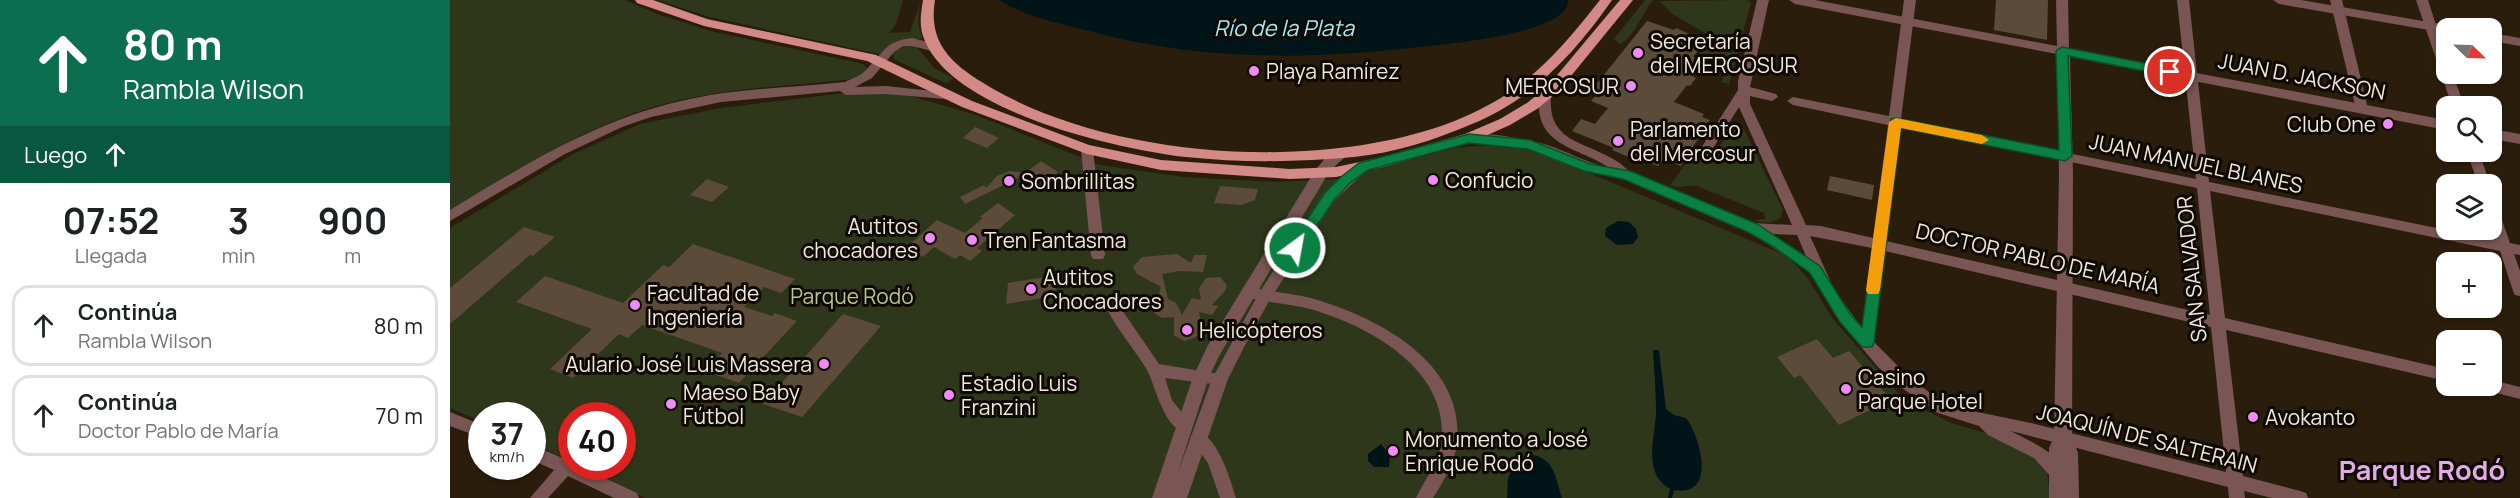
<!DOCTYPE html>
<html lang="es">
<head>
<meta charset="utf-8">
<style>
  :root { --surface:#fff; --page:#f2f2f2; --text:#202124; --muted:#757577; --line:#e0e0e0 }
  body { margin:0; font-family:Manrope,sans-serif; background:var(--page); color:var(--text); height:100vh; display:flex; flex-direction:column; font-size:22px; white-space:nowrap }
  * { box-sizing:border-box; margin:0 }
  p { font-size:20px; color:var(--muted) }
  .icon { flex:none; width:33px; height:33px; fill:none; stroke:currentColor; stroke-width:2; stroke-linecap:round; stroke-linejoin:round }
  .map { position:relative; flex:1; overflow:hidden }
  .sheet { display:flex; flex-direction:column; background:var(--surface); width:450px }
  .sheet>* { flex:none }
  .banner { background:#0b6e4f; color:#fff; overflow:hidden }
  .needle { width:39px; rotate:113deg }
  .tools { position:absolute; left:1986px; top:18px; display:grid; gap:12px }
  .tools a { display:grid; place-items:center; width:66px; height:66px; border-radius:12px; background:var(--surface); box-shadow:0 2px 4px #0004; font-size:30px }
  .speed { position:absolute; left:18px; top:402px; display:flex; gap:12px; font-size:30px; font-weight:700; text-align:center }
  .speed>* { display:grid; place-content:center; width:78px; height:78px; border-radius:50%; background:var(--surface); box-shadow:0 2px 4px #0004; line-height:1 }
  .speed small { font-size:15px; font-weight:400 }
  .speed .limit { border:9px solid #d22; background:#fff; color:#111 }
  .pin { position:absolute; display:grid; place-items:center; width:51px; height:51px; color:#fff; margin:-26px; border:3px solid #fff; border-radius:50%; box-shadow:0 2px 6px #0007 }
  .me { position:absolute; width:66px; margin:-33px; rotate:32deg; stroke-linejoin:round; filter:drop-shadow(0 0 4px #0008) }
  .turn { display:flex; align-items:center; gap:21px; height:126px; padding:0 24px; font-size:27px }
  .turn .icon { width:78px; height:78px; stroke-width:2.5 }
  .turn b { display:block; font-size:42px; line-height:51px }
  .then { display:flex; align-items:center; height:57px; padding:0 24px; background:#0003; gap:12px; font-size:22px }
  .eta { display:flex; justify-content:space-evenly; align-items:center; height:102px; text-align:center }
  .eta b { font-size:36px; font-weight:700; line-height:42px }
  ul { padding:0; list-style:none }
  li { display:flex; align-items:center; gap:18px; height:81px; margin:0 12px 9px; padding:0 12px; border:3px solid var(--line); border-radius:18px }
  li div { flex:1 }
  li b { display:block; font-size:22px }
  li em { font-style:normal }
  main { display:flex; flex:1; min-height:0 }
  .map>svg:first-child { display:block }
  .green { fill:#2f371b }
  .water { fill:#011418 }
  .building { fill:#5b4b38 }
  .lines { fill:none; stroke-linecap:round; stroke-linejoin:round }
  .minor { fill:#795553; fill-rule:evenodd }
  .tertiary { fill:#795553; fill-rule:evenodd }
  .primary { fill:#d38985; fill-rule:evenodd }
  .route { fill:#0b8043; stroke:#07532c; stroke-width:1.5 }
  .slow { fill:#f59e0b }
  .poi-dot { fill:#ee8bf8; stroke:#0f0903; stroke-width:2 }
  .labels { text-anchor:middle; dominant-baseline:central; stroke-width:6; stroke-linejoin:round; paint-order:stroke }
  .poi-label { font-size:21px; fill:#f2e8dd; stroke:#0f0903; text-anchor:start }
  .street-label { font-size:21px; fill:#f2e8dd; stroke:#0f0903 }
  .park-label { font-size:21px; fill:#b8c78f; stroke:#0f0903 }
  .water-label { font-size:22px; font-style:italic; fill:#9eebf9; stroke:#0f0903 }
  .district-label { font-size:27px; font-weight:bold; fill:#e2abe6; stroke:#0f0903 }
</style>
</head>
<body>
<main>
<section class="sheet">
<div class="banner">
<div class="turn"><svg class="icon" aria-label="ahead" viewBox="0 0 24 24"><path d="M12 20V5M6 11l6-6 6 6"/></svg><div><b>80 m</b>Rambla Wilson</div></div>
<div class="then">Luego<svg class="icon" aria-label="ahead" viewBox="0 0 24 24"><path d="M12 20V5M6 11l6-6 6 6"/></svg></div>
</div>
<div class="eta">
<div><b>07:52</b><p>Llegada</p></div>
<div><b>3</b><p>min</p></div>
<div><b>900</b><p>m</p></div>
</div>
<ul>
<li><svg class="icon" aria-label="ahead" viewBox="0 0 24 24"><path d="M12 20V5M6 11l6-6 6 6"/></svg><div><b>Continúa</b><p>Rambla Wilson</p></div><em>80 m</em></li>
<li><svg class="icon" aria-label="ahead" viewBox="0 0 24 24"><path d="M12 20V5M6 11l6-6 6 6"/></svg><div><b>Continúa</b><p>Doctor Pablo de María</p></div><em>70 m</em></li>
</ul>
</section>
<div class="map">
<svg width="2070" height="498" viewBox="0 0 2070 498">
  <rect width="100%" height="100%" fill="#2b1d0c"/>
  <g class="green">
    <path d="M 0,0 L 175,0 L 207,14 L 260,31 L 409,63 L 414,65 L 417,69 L 404,79 C 341,86 276,88 214,104 C 136,124 69,171 0,212 Z"/>
    <polygon points="207,0 453,0 446,24 439,33 460,32 470,4 468,22 472,39 450,40 429,54 260,17"/>
    <path d="M 1195,0 L 1203,0 C 1192,13 1185,37 1170,44 L 1164,39 Z"/>
    <path d="M 1297,0 L 1301,3 L 1279,84 L 1271,82 L 1280,65 L 1279,59 C 1271,55 1259,56 1249,53 L 1260,36 L 1221,13 L 1210,1 Z"/>
    <polygon points="456,44 466,46 484,68 504,78 496,83 445,60 442,53"/>
    <polygon points="403,92 449,94 467,98 523,114 650,165 734,177 828,182 887,179 1005,148 1027,146 1060,146 1094,154 1337,256 1357,277 1383,319 1449,394 1471,408 1501,423 1552,438 1578,450 1597,472 1600,498 195,498 133,467 172,466 172,416 122,416 121,461 83,444 82,416 32,416 31,421 0,408 0,228 123,154 190,124 271,108"/>
    <path d="M 1289,126 L 1294,129 L 1333,210 L 1331,217 C 1322,224 1315,224 1304,220 L 1315,219 L 1314,213 L 1247,186 L 1226,187 L 1220,185 L 1243,154 L 1263,155 L 1282,128 Z"/>
  </g>
  <g class="water">
    <path d="M 549,0 L 1119,0 C 1117,4 1116,9 1113,12 C 1093,32 1024,41 996,44 C 871,59 762,64 639,31 C 609,23 575,17 549,0 Z"/>
    <polygon points="1168,221 1179,222 1186,229 1188,237 1183,244 1167,245 1155,236 1156,228"/>
    <path d="M 1203,350 L 1209,350 L 1216,409 L 1224,415 L 1236,418 C 1250,436 1268,498 1224,490 L 1222,498 L 1218,498 L 1220,489 C 1191,472 1206,436 1206,411 C 1206,391 1204,370 1203,350 Z"/>
    <polygon points="931,444 940,455 939,467 924,467 918,461 918,454"/>
    <path d="M 1083,455 C 1105,459 1106,480 1112,498 L 1057,498 L 1058,478 L 1065,463 Z"/>
  </g>
  <g class="building">
    <polygon points="1546,0 1598,0 1597,40 1544,30"/>
    <polygon points="1197,21 1224,30 1226,28 1255,41 1243,57 1255,61 1243,77 1246,78 1242,83 1240,86 1237,85 1224,102 1254,114 1252,117 1260,120 1231,166 1213,159 1208,166 1183,156 1181,158 1162,150 1164,148 1122,131 1131,119 1145,124 1158,108 1141,101 1147,94 1141,91"/>
    <polygon points="525,127 549,138 537,148 513,138"/>
    <polygon points="591,161 608,172 596,182 579,170"/>
    <polygon points="560,171 578,173 515,204 510,197 534,185 536,188 547,176"/>
    <polygon points="1380,176 1424,185 1422,200 1377,190"/>
    <polygon points="257,179 279,187 262,202 240,195"/>
    <polygon points="770,186 808,189 805,200 791,205 764,203"/>
    <polygon points="548,203 565,215 527,248 532,251 520,261 510,255 505,259 484,247 473,257 455,249 487,220 515,233 533,218 530,217"/>
    <polygon points="74,227 105,237 83,256 80,255 0,324 0,288"/>
    <polygon points="243,244 345,279 331,293 314,287 294,307 322,316 325,313 347,321 289,383 255,371 272,353 192,325 178,338 169,334 123,378 100,369 142,329 66,302 95,276 173,303 213,265 219,267"/>
    <polygon points="727,254 741,263 744,255 757,255 753,272 730,271 712,274 718,299 726,303 732,315 742,298 751,300 749,288 756,278 770,277 777,285 775,291 762,305 768,306 762,315 749,312 752,328 748,336 735,341 724,336 724,317 712,318 704,313 711,287 687,274 683,267 692,257"/>
    <polygon points="607,275 605,296 556,304 558,283"/>
    <polygon points="393,314 431,326 352,417 313,404"/>
    <polygon points="1367,339 1383,358 1399,351 1441,400 1389,425 1350,375 1344,378 1327,357"/>
  </g>
  <g class="lines">
    <g class="minor">
      <path d="M 1307,0 L 1319,0 L 1300,87 L 1326,94 L 1328,97 L 1322,101 L 1300,96 L 1300,104 L 1356,225 L 1371,226 L 1423,238 L 1438,125 L 1343,105 L 1337,101 L 1343,97 L 1439,116 L 1454,0 L 1466,0 L 1451,119 L 1746,179 L 1727,0 L 1739,0 L 1759,182 L 2046,240 L 2042,227 L 2042,204 L 2047,206 L 2060,243 L 2070,245 L 2070,255 L 2064,254 L 2070,271 L 2070,296 L 2065,295 L 2063,291 L 2050,251 L 1760,191 L 1775,318 L 1996,369 L 1996,381 L 1776,330 L 1793,476 L 1850,491 L 1856,493 L 1858,498 L 1822,498 L 1794,491 L 1795,498 L 1779,498 L 1778,487 L 1561,431 C 1581,442 1606,451 1616,473 L 1614,478 L 1608,480 L 1602,478 L 1584,458 L 1538,435 L 1529,426 L 1488,413 L 1449,386 L 1428,367 L 1390,322 L 1362,273 L 1299,232 L 1173,179 L 1134,171 L 1089,152 L 1058,145 L 1019,142 L 1013,138 C 1021,128 1080,140 1094,144 C 1117,151 1136,163 1160,168 C 1127,146 1085,147 1089,97 L 1095,93 L 1101,97 C 1097,150 1150,140 1180,172 L 1303,223 L 1342,225 L 1289,107 L 1258,156 L 1254,157 L 1248,153 L 1288,90 L 1288,81 ZM 1450,127 L 1747,188 L 1760,315 L 1436,241 ZM 1322,234 L 1347,235 L 1356,256 ZM 1360,236 L 1422,248 L 1412,328 L 1385,291 ZM 1435,251 L 1761,327 L 1776,472 L 1581,423 L 1508,408 L 1480,393 L 1459,377 L 1424,342 Z"/>
      <polygon points="1880,0 1892,0 1918,109 1916,112 1908,112 1906,109"/>
      <polygon points="1966,0 1978,0 1996,56 1996,74 2003,74 2014,106 2002,106"/>
      <path d="M 462,38 L 490,45 L 492,48 L 486,52 L 462,46 L 453,46 L 444,52 L 422,78 L 405,87 L 436,86 L 502,93 L 506,94 L 508,97 L 506,100 L 436,94 L 396,95 L 390,91 L 271,102 L 201,117 L 172,127 L 115,154 L 0,221 L 0,210 C 73,166 146,120 231,101 C 284,88 340,88 395,82 C 401,79 410,76 416,70 C 433,53 435,41 462,38 Z"/>
      <polygon points="637,145 643,149 655,255 653,259 643,259 641,255 631,149"/>
      <polygon points="2017,152 2029,152 2040,184 2028,184"/>
      <path d="M 798,286 C 819,292 840,293 861,298 C 927,317 1016,362 1007,444 C 1004,464 993,482 983,498 L 966,498 C 974,480 988,465 991,445 C 1002,371 920,326 860,309 C 838,303 815,303 793,296 L 791,292 L 793,288 Z"/>
      <path d="M 665,305 L 670,307 L 709,364 L 775,375 L 777,379 L 775,383 L 770,385 L 715,378 L 722,400 L 742,425 L 739,430 C 716,438 705,384 697,370 C 685,350 669,332 658,311 L 660,307 Z"/>
      <polygon points="2042,380 2070,387 2070,399 2035,390 2033,386 2042,386"/>
      <polygon points="0,412 32,425 32,438 0,426"/>
      <path d="M 748,431 C 769,439 780,479 786,498 L 770,498 L 758,463 L 740,438 L 743,433 Z"/>
      <polygon points="82,445 122,462 122,466 129,466 187,493 189,498 164,498 118,476 98,498 80,498 104,470 82,460"/>
    </g>
    <g class="tertiary">
      <polygon points="1339,0 1365,0 1607,46 1606,0 1618,0 1619,49 1996,120 1996,130 1620,57 1623,175 1622,437 1628,453 1629,498 1599,498 1599,448 1604,437 1609,175 1607,54 1345,4"/>
      <polygon points="1823,0 1851,0 1996,25 2002,28 1996,28 1996,33 1829,4"/>
      <polygon points="2042,33 2070,38 2070,46 2042,41"/>
      <polygon points="2042,129 2070,134 2070,144 2042,139"/>
      <polygon points="894,148 901,153 888,163 876,177 769,356 759,377 727,475 762,379 809,293 874,193 909,162 919,162 921,166 884,201 819,301 794,347 778,379 737,498 702,498 743,377 757,347 866,169 878,155"/>
    </g>
    <g class="primary">
      <polygon points="185,0 203,0 257,19 426,55 522,101 639,145 711,160 840,169 886,167 933,157 1015,134 1050,119 1077,103 1098,86 1170,0 1183,0 1108,92 1087,109 1060,125 1024,141 933,167 886,177 840,179 711,170 637,154 512,107 417,61 254,26 187,3"/>
      <path d="M 473,0 L 485,0 C 477,48 507,68 545,90 C 666,158 863,171 994,125 C 1068,98 1102,61 1150,0 L 1162,0 C 1125,53 1083,99 1022,124 C 985,140 944,153 904,157 C 848,162 792,163 736,157 C 667,149 498,111 473,36 C 469,24 471,12 473,0 Z"/>
    </g>
  </g>
  <polygon class="route" points="1612,47 1720,68 1726,72 1720,76 1618,56 1622,156 1615,161 1451,128 1424,342 1422,347 1412,347 1390,322 1360,273 1324,247 1298,232 1173,179 1134,171 1078,149 1019,143 918,170 900,183 884,200 849,252 840,252 838,248 875,193 891,177 909,163 1019,134 1080,140 1140,164 1180,171 1307,224 1370,266 1400,314 1412,327 1441,119 1446,118 1609,150 1606,51"/>
  <polygon class="slow" points="1446,118 1532,135 1539,140 1532,144 1451,128 1430,290 1428,294 1418,294 1416,290 1439,122"/>
  <g class="poi-dot">
    <circle cx="1188" cy="53" r="6"/>
    <circle cx="804" cy="71" r="6"/>
    <circle cx="1181" cy="86" r="6"/>
    <circle cx="1938" cy="124" r="6"/>
    <circle cx="1168" cy="141" r="6"/>
    <circle cx="983" cy="180" r="6"/>
    <circle cx="559" cy="181" r="6"/>
    <circle cx="480" cy="238" r="6"/>
    <circle cx="522" cy="240" r="6"/>
    <circle cx="581" cy="289" r="6"/>
    <circle cx="185" cy="305" r="6"/>
    <circle cx="737" cy="330" r="6"/>
    <circle cx="374" cy="364" r="6"/>
    <circle cx="1396" cy="389" r="6"/>
    <circle cx="499" cy="395" r="6"/>
    <circle cx="221" cy="404" r="6"/>
    <circle cx="1803" cy="417" r="6"/>
    <circle cx="943" cy="451" r="6"/>
  </g>
  <g class="labels">
    <g class="poi-label">
      <text x="1200" y="41">Secretaría<tspan x="1200" dy="24">del MERCOSUR</tspan></text>
      <text x="816" y="71">Playa Ramírez</text>
      <text x="1169" y="86" text-anchor="end">MERCOSUR</text>
      <text x="1926" y="124" text-anchor="end">Club One</text>
      <text x="1180" y="129">Parlamento<tspan x="1180" dy="24">del Mercosur</tspan></text>
      <text x="995" y="180">Confucio</text>
      <text x="571" y="181">Sombrillitas</text>
      <text x="468" y="226" text-anchor="end">Autitos<tspan x="468" dy="24">chocadores</tspan></text>
      <text x="534" y="240">Tren Fantasma</text>
      <text x="593" y="277">Autitos<tspan x="593" dy="24">Chocadores</tspan></text>
      <text x="197" y="293">Facultad de<tspan x="197" dy="24">Ingeniería</tspan></text>
      <text x="749" y="330">Helicópteros</text>
      <text x="362" y="364" text-anchor="end">Aulario José Luis Massera</text>
      <text x="1408" y="377">Casino<tspan x="1408" dy="24">Parque Hotel</tspan></text>
      <text x="511" y="383">Estadio Luis<tspan x="511" dy="24">Franzini</tspan></text>
      <text x="233" y="392">Maeso Baby<tspan x="233" dy="24">Fútbol</tspan></text>
      <text x="1815" y="417">Avokanto</text>
      <text x="955" y="439">Monumento a José<tspan x="955" dy="24">Enrique Rodó</tspan></text>
    </g>
    <g class="street-label">
      <text transform="translate(1852 76) rotate(11)">JUAN D. JACKSON</text>
      <text transform="translate(1746 163) rotate(12)">JUAN MANUEL BLANES</text>
      <text transform="translate(1588 258) rotate(13)">DOCTOR PABLO DE MARÍA</text>
      <text transform="translate(1741 269) rotate(-96)">SAN SALVADOR</text>
      <text transform="translate(1697 438) rotate(14)">JOAQUÍN DE SALTERAIN</text>
    </g>
    <g class="park-label">
      <text x="402" y="296">Parque Rodó</text>
    </g>
    <g class="water-label">
      <text x="834" y="28">Río de la Plata</text>
    </g>
    <g class="district-label">
      <text x="1972" y="469">Parque Rodó</text>
    </g>
  </g>
</svg>
<div class="tools">
<a><svg class="needle" viewBox="-14 -14 28 28"><path d="M0-13l5 13h-10z" fill="#e53935"/><path d="M0 13l5-13h-10z" fill="#757577"/></svg></a>
<a><svg class="icon" aria-label="search" viewBox="0 0 24 24"><circle cx="10" cy="10" r="6"/><path d="M15 15l6 6"/></svg></a>
<a><svg class="icon" aria-label="layers" viewBox="0 0 24 24"><path d="M12 4l9 5-9 5-9-5zM3 14l9 5 9-5"/></svg></a>
<a>+</a>
<a>−</a>
</div>
<div class="speed"><div>37<small>km/h</small></div><div class="limit">40</div></div>
<div class="pin" style="left:1720px;top:72px;background:#d93025"><svg class="icon" aria-label="arrive" viewBox="0 0 24 24"><path d="M6 21V4h12l-3 4 3 4H6"/></svg></div>
<svg class="me" style="left:845px;top:248px" viewBox="-20 -20 40 40"><circle r="17" fill="#0b8043" stroke="#fff" stroke-width="3"/><path d="M0-11L8 9 0 5-8 9z" fill="#fff"/></svg>
</div>
</main>
</body>
</html>
